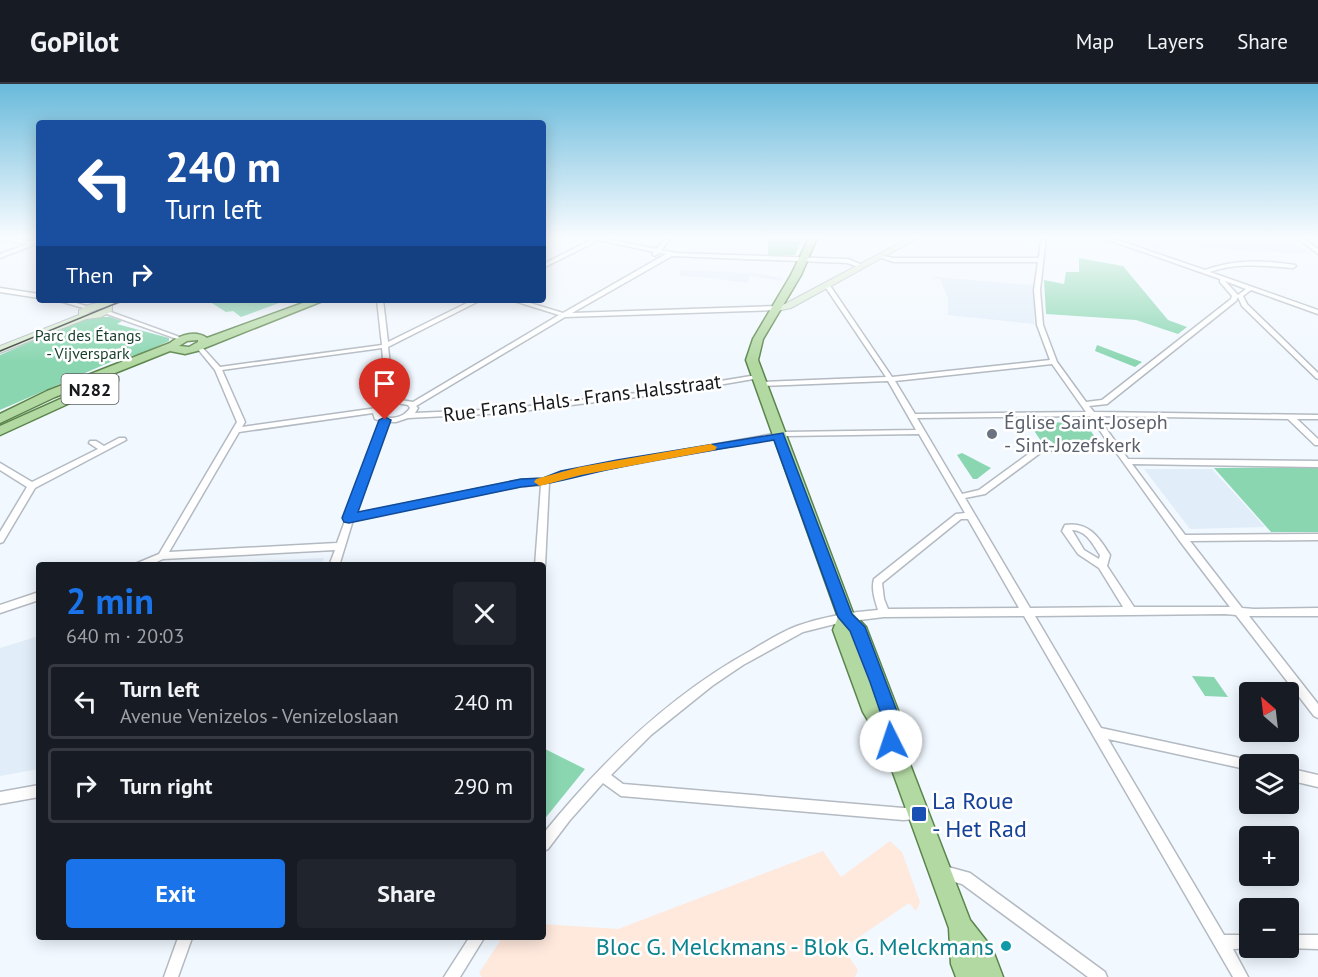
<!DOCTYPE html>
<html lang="en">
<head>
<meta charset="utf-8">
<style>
  :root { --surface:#171b24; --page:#20242c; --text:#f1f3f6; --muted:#9ea1a6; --line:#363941; --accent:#1a73e8 }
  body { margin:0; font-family:"PT Sans",sans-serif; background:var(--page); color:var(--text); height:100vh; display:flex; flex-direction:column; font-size:22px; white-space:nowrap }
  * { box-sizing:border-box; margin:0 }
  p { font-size:20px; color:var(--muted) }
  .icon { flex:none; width:33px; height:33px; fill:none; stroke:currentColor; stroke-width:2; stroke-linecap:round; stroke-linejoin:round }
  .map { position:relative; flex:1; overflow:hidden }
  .drawer { position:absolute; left:36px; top:478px; width:510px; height:378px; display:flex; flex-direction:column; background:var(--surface); border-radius:6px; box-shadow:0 3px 15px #0003 }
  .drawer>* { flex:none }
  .guide { position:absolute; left:36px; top:36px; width:510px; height:183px; border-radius:6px; box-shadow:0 3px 15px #0003; background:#1a4fa0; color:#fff; overflow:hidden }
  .needle { width:39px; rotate:332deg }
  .buttons { position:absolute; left:1239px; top:598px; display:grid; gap:12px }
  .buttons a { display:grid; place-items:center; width:60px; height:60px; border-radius:6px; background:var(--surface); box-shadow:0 3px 15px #0003; font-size:30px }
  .pin { position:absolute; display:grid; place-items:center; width:51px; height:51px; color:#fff; margin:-62px -26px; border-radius:50% 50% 50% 0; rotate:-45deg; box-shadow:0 0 6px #0007 }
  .pin .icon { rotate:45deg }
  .me { position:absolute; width:66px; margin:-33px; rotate:356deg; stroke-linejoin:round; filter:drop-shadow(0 0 4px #0008) }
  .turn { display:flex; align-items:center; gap:21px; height:126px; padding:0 30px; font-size:27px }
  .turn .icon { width:78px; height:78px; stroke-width:2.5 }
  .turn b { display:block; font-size:42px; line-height:51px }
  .then { display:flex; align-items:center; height:57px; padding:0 30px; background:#0003; gap:12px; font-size:22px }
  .round { display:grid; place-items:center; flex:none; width:63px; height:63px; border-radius:6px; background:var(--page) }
  .summary { display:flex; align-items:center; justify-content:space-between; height:102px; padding:0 30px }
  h1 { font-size:36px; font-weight:700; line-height:45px; color:var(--accent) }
  .action { display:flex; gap:12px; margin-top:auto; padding:12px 30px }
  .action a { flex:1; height:69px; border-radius:6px; background:var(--accent); color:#fff; font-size:24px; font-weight:700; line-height:69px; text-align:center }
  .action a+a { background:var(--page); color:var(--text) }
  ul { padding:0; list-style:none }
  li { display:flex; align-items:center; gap:18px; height:75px; margin:0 12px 9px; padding:0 18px; border:3px solid var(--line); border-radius:6px }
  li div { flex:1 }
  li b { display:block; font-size:22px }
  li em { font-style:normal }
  header { display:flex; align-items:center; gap:36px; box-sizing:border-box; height:84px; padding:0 30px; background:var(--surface); border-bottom:2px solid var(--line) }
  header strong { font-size:28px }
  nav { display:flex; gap:33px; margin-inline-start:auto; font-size:21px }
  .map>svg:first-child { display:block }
  .commercial { fill:#ffe8dc }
  .built { fill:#e1edf9 }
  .green { fill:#8ad6b1 }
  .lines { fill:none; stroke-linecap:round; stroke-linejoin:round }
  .street-casing { stroke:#b4bac1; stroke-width:3 }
  .secondary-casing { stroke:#b4bac1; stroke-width:2 }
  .primary-casing { stroke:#5b854b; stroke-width:3 }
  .street { fill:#fff; fill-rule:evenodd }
  .secondary { fill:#d9ecd1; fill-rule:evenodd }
  .primary { fill:#b3d9a3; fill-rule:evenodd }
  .tram { stroke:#36393c; stroke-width:1.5 }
  .route { fill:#1a73e8; stroke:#114b97; stroke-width:1.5 }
  .slow { fill:#f59e0b }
  .worship-dot { fill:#6b7280; stroke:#fff; stroke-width:2 }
  .transit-dot { fill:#1a4fb4; stroke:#fff; stroke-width:2 }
  .culture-dot { fill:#0f9aa8; stroke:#fff; stroke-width:2 }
  .labels { text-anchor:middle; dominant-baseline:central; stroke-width:5; stroke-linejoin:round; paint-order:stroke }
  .far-park-label { font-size:16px; fill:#173f2d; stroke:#fff }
  .shield { fill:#fff; stroke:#5c5d5f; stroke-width:1.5 }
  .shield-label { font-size:18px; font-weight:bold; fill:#16181b }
  .street-label { font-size:20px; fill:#16181b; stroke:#fff }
  .worship-label { font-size:20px; fill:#5b616d; stroke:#fff; text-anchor:start }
  .near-transit-label { font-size:24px; fill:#164399; stroke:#fff; text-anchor:start }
  .near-culture-label { font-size:24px; fill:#0d838f; stroke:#fff; text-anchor:end }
</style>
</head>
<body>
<header>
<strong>GoPilot</strong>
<nav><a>Map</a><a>Layers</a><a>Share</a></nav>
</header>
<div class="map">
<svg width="1318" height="893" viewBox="0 0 1318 893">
  <rect width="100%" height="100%" fill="#f1f8ff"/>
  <polygon class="commercial" points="890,757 902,768 920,818 916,827 909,819 843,864 858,886 855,893 482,893 479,889 502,854 543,854 543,840 618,845 823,767 841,793"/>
  <g class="built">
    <polygon points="1120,154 1292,154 1312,170 1168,162 1158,166"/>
    <polygon points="680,186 752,189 783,194 782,197 751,192 746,199 711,194 679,192"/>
    <polygon points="935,193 1034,201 1034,240 948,231 948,214 940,195 934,195"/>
    <polygon points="1144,385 1212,385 1265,443 1190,445"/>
    <polygon points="324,474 321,481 186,481"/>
    <polygon points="39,552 39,685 0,692 0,564"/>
  </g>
  <g class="green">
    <polygon points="768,154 803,155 795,171 768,172"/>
    <polygon points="1079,174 1123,182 1168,236 1187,243 1178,250 1136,236 1046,230 1044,196 1064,200 1066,188 1079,188"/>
    <polygon points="207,216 287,216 241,233 233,227 226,228"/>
    <polygon points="98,233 110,233 122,237 117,240 169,254 169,257 143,269 115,276 0,326 0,271 81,236"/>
    <polygon points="1097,261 1142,278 1135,283 1095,267"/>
    <polygon points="1073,338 1077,342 1087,342 1098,357 1087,357 1089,360 1055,361 1051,357 1041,357 1031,342 1041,342 1040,339"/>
    <polygon points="962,369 991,384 977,395 973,395 957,371"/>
    <polygon points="1318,383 1318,448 1271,448 1214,384"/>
    <polygon points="1192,592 1214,593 1228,613 1205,612"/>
    <polygon points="543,664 585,685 543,737"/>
  </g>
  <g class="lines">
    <g class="street-casing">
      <g id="street">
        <polygon points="1,154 33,157 39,155 39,159 0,174 0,170 27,160 3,156"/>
        <path d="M 595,154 L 603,154 L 656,165 L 667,154 L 671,154 L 661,166 L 676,169 L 848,175 L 865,182 L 862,184 L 847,179 L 672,172 L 572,229 L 777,222 L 780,224 L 777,226 L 565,233 L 416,322 L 418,324 L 415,329 L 505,325 L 678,304 L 757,291 L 760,293 L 759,294 L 678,308 L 505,329 L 408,334 L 396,338 L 388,338 L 355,430 L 521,396 L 544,395 L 561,388 L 785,348 L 916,346 L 888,297 L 759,302 L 755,300 L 759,298 L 886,293 L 824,201 L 827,199 L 829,200 L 892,293 L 1050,276 L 1037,241 L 1034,206 L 1038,178 L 894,178 L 879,173 L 879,171 L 894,174 L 1039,174 L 1041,154 L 1046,154 L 1040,206 L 1043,241 L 1057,278 L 1086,318 L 1102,316 L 1231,215 L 1232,212 L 1220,198 L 1220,195 L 1106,155 L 1106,154 L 1112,154 L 1205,186 C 1234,175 1265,176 1295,181 L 1296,182 L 1293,184 C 1265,182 1237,178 1210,188 L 1318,226 L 1318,230 L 1251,206 L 1243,212 L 1247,220 L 1318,289 L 1318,295 L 1316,294 L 1242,222 L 1238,213 L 1236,217 L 1107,320 L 1089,322 L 1094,328 L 1318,331 L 1318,335 L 1297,335 L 1318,355 L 1318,361 L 1315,361 L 1288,335 L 1097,332 L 1128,375 L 1318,377 L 1318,383 L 1132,380 L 1185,451 L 1318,450 L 1318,456 L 1190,457 L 1242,524 L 1254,525 L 1318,524 L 1318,532 L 1249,532 L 1318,620 L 1318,634 L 1314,632 L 1236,531 L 1225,530 L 1035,532 L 1101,644 L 1254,677 L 1256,681 L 1250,681 L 1250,686 L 1108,655 L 1224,851 L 1250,851 L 1250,864 L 1253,864 L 1233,865 L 1248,893 L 1233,893 L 1024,532 L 884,533 L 843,538 L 803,548 L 743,581 L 712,602 L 651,651 L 611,691 L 623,700 L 903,724 L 918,723 L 922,725 L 924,729 L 922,733 L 918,735 L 903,736 L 621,712 L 603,699 L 570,736 L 548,765 L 543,767 L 543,750 C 602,677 670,611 752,566 C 767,557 781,548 797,542 C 822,533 851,528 878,526 C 875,516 871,505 874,495 L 956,430 L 965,429 L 919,350 L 785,352 L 563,393 L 549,399 L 545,482 L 543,485 L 543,482 L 535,482 L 541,401 L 521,402 L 353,436 L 339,482 L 329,482 L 335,466 L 163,475 L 148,482 L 134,482 L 135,480 L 159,470 L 237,338 L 215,286 L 197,264 L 197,262 L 201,262 L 220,283 L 382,261 L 377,216 L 383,216 L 388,258 L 473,216 L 481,216 L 388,263 L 394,315 L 413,318 L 559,231 L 511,216 L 520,216 L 563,229 L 666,170 L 659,169 L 655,172 L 652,170 L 654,168 L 599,156 L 543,184 L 543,180 ZM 1225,197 L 1246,205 L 1238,211 ZM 382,264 L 387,317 L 380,319 L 377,324 L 242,343 L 245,338 L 222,286 ZM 1052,280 L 1086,328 L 915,330 L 895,297 ZM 397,319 L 408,321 L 410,324 C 403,334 392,336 381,332 L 381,329 L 386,323 ZM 373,329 L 375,335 L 381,337 L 337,459 L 169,468 L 239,348 ZM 1090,332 L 1109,360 L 1038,363 L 979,406 L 962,410 L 917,334 ZM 1113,364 L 1179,456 L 1230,523 L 1134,523 L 1107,482 L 1110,471 C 1099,453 1088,437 1065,441 L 1062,447 L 1078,470 L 1099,484 L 1123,523 L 1030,524 L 965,414 L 985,410 L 1043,367 ZM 961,435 L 968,435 L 1019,524 L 888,525 L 884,515 L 882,499 ZM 1072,446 C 1087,447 1092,459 1100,471 L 1099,475 L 1084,466 Z"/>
        <polygon points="1297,154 1303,154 1318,165 1318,170"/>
        <polygon points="0,204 39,210 39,214 0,208"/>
        <polygon points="56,216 66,216 93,224 90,226"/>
        <polygon points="104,227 108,227 185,255 180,256 104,229"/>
        <polygon points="119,354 125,354 126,356 35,404 3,458 0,459 0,448 27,403 0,386 0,379 32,398 98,365 89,359 90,357 96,357 104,362"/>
        <polygon points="39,508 39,516 0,529 0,521"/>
        <polygon points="1288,684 1318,691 1318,703 1288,696"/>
        <polygon points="39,701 39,713 0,720 0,708"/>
        <polygon points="941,781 970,789 1105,888 1107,893 1088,893 962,800 936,793 934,788 936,783"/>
        <polygon points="1288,851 1318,851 1318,865 1285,864 1288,864"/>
        <polygon points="178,854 192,854 178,893 164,893"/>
        <polygon points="469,854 484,854 460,893 444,893"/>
      </g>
    </g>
    <g class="secondary-casing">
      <g id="secondary">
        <polygon points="909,154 918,154 791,224 777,227 772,224 785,220"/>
        <path d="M 112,216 L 126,216 L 112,221 L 112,227 L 101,233 L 86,235 L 0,269 L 0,262 L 79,231 L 79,226 L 88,221 ZM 104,223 L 96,228 L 87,229 Z"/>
      </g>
    </g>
    <g class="primary-casing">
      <g id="primary">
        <polygon points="809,154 817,154 801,191 763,255 758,276 853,529 866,543 899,629 901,657 970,836 992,864 1003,893 956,893 951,880 949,844 883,661 863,628 833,546 838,533 746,276 753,255 791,191"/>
        <path d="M 311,216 L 325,216 L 197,267 L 185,270 L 170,267 L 55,313 L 0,339 L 0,330 L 47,307 L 170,259 C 181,250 196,246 207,254 ZM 198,256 L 198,258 L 189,263 L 179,262 L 187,257 Z"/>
        <polygon points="114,291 118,293 118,297 0,351 0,342"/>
      </g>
    </g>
    <use href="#street" class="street"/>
    <use href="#secondary" class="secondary"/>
    <use href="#primary" class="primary"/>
    <polyline class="tram" points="0,267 124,216"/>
  </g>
  <linearGradient id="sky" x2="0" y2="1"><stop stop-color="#69badb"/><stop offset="0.55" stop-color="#f9fcff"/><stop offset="1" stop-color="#f9fcff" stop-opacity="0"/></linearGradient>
  <rect width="1318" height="279" fill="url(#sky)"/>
  <path class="route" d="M 385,333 L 391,336 L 358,428 L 521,395 L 543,394 L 561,387 L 617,376 L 783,349 L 852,530 L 865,543 L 898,630 L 900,657 L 898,663 L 891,665 L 885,663 L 882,657 L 881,630 L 870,598 L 850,547 L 838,533 L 774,356 C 722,365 668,373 616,384 C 584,390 553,401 521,403 L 349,439 L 344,438 L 342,434 L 379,336 Z"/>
  <polygon class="slow" points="711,360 717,363 715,366 581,391 540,402 534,398 536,395 580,383"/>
  <circle class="worship-dot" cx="992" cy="350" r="6"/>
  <rect class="transit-dot" x="911" y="722" width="16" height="16" rx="3"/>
  <circle class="culture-dot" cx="1006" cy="862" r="6"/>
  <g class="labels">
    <g class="far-park-label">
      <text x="88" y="251">Parc des Étangs<tspan x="88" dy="18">- Vijverspark</tspan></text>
    </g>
    <rect class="shield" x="61.5" y="290" width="57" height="30" rx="4.5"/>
    <g class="shield-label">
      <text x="90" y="305">N282</text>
    </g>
    <g class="street-label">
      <text transform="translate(582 314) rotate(-7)">Rue Frans Hals - Frans Halsstraat</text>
    </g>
    <g class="worship-label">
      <text x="1004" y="338">Église Saint-Joseph<tspan x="1004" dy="23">- Sint-Jozefskerk</tspan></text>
    </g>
    <g class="near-transit-label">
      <text x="932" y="716">La Roue<tspan x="932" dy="28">- Het Rad</tspan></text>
    </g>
    <g class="near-culture-label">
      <text x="994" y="862">Bloc G. Melckmans - Blok G. Melckmans</text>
    </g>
  </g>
</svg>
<div class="buttons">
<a><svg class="needle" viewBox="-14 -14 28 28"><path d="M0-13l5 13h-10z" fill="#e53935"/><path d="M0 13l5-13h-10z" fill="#9ea1a6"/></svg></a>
<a><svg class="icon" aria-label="layers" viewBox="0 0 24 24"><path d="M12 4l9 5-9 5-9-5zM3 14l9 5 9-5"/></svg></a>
<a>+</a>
<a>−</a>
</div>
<div class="pin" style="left:385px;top:336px;background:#d93025"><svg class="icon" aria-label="arrive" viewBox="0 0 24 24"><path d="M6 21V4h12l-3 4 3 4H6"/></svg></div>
<svg class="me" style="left:891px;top:657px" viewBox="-20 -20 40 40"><circle r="19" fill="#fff"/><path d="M0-13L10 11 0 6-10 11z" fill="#1a73e8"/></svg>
<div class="guide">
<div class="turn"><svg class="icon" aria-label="left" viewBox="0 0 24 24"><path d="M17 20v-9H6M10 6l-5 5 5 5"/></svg><div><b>240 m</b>Turn left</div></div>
<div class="then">Then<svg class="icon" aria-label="right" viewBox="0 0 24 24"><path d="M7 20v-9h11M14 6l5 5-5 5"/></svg></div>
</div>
<section class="drawer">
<div class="summary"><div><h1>2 min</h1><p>640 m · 20:03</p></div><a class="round"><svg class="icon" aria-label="close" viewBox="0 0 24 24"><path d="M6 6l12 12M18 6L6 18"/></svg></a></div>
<ul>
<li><svg class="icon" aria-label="left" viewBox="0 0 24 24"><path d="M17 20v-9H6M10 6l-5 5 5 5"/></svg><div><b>Turn left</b><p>Avenue Venizelos - Venizeloslaan</p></div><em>240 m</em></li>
<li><svg class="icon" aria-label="right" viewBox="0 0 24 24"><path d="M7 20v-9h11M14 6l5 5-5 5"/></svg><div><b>Turn right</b></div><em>290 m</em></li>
</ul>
<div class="action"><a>Exit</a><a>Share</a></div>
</section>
</div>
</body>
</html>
